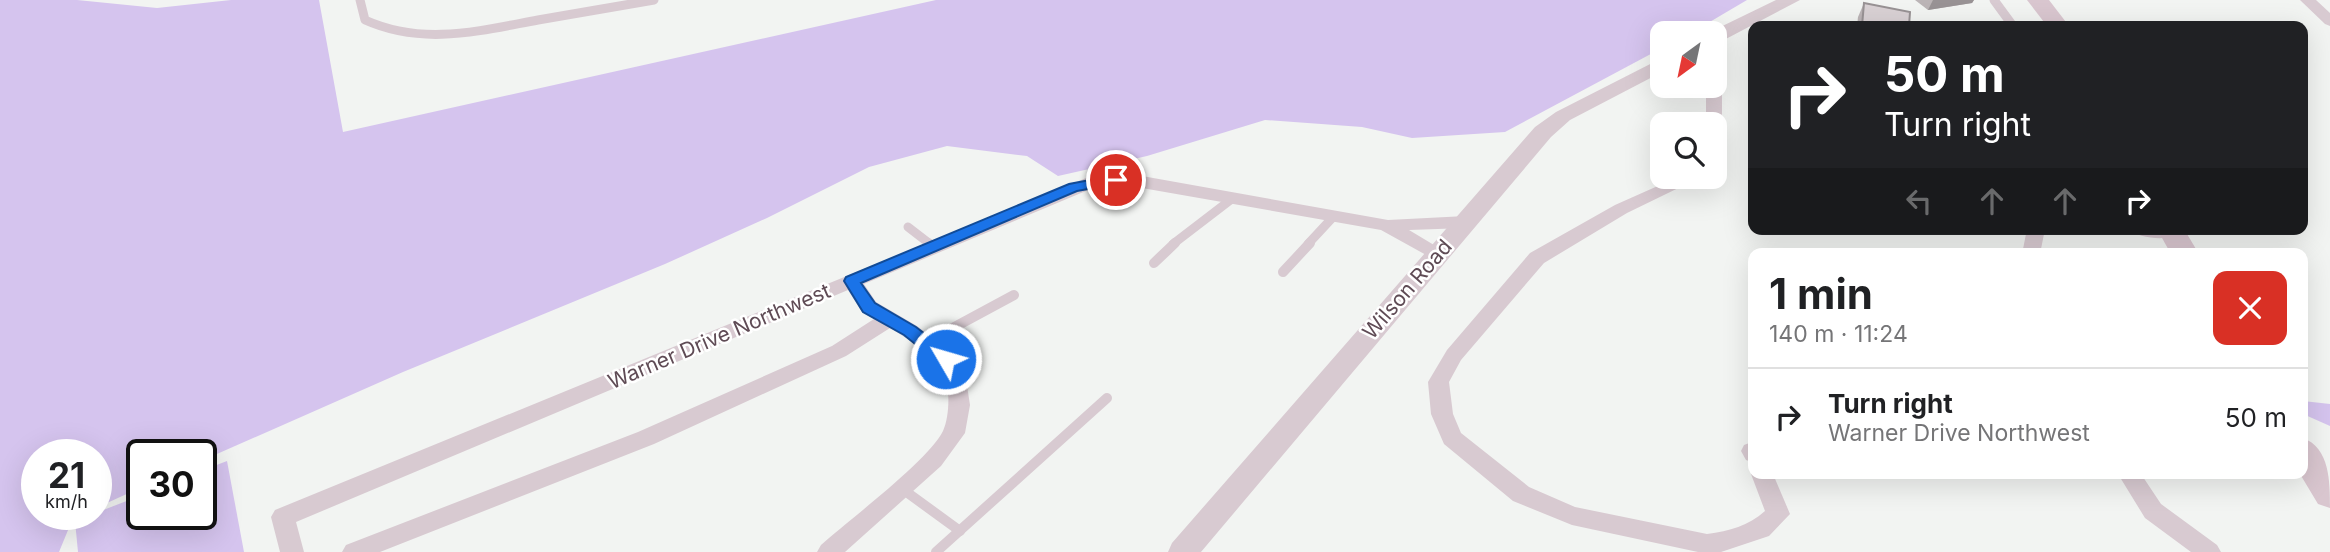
<!DOCTYPE html>
<html lang="en">
<head>
<meta charset="utf-8">
<style>
  :root { --surface:#fff; --page:#f2f2f2; --text:#202124; --muted:#757577; --line:#e0e0e0 }
  body { margin:0; font-family:Inter,sans-serif; background:var(--page); color:var(--text); height:100vh; display:flex; flex-direction:column; font-size:26px; white-space:nowrap }
  * { box-sizing:border-box; margin:0 }
  p { font-size:23px; color:var(--muted) }
  .icon { flex:none; width:38px; height:38px; fill:none; stroke:currentColor; stroke-width:2; stroke-linecap:round; stroke-linejoin:round }
  .map { position:relative; flex:1; overflow:hidden }
  .panel { position:absolute; left:1748px; top:248px; width:560px; height:231px; display:flex; flex-direction:column; background:var(--surface); border-radius:14px; box-shadow:0 7px 28px #0002 }
  .panel>* { flex:none }
  .guide { position:absolute; left:1748px; top:21px; width:560px; height:214px; border-radius:14px; box-shadow:0 7px 28px #0002; background:#202124; color:#fff; overflow:hidden }
  .needle { width:46px; rotate:213deg }
  .buttons { position:absolute; left:1650px; top:21px; display:grid; gap:14px }
  .buttons a { display:grid; place-items:center; width:77px; height:77px; border-radius:14px; background:var(--surface); box-shadow:0 7px 28px #0002; font-size:35px }
  .speed { position:absolute; left:21px; top:439px; display:flex; gap:14px; font-size:35px; font-weight:700; text-align:center }
  .speed>* { display:grid; place-content:center; width:91px; height:91px; border-radius:50%; background:var(--surface); box-shadow:0 7px 28px #0002; line-height:1 }
  .speed small { font-size:18px; font-weight:400 }
  .speed .limit { border:4px solid #111; border-radius:10px; background:#fff; color:#111 }
  .pin { position:absolute; display:grid; place-items:center; width:60px; height:60px; color:#fff; margin:-30px; border:4px solid #fff; border-radius:50%; box-shadow:0 2px 7px #0007 }
  .me { position:absolute; width:77px; margin:-38px; rotate:308deg; stroke-linejoin:round; filter:drop-shadow(0 0 5px #0008) }
  .turn { display:flex; align-items:center; gap:24px; height:147px; padding:0 21px; font-size:32px }
  .turn .icon { width:91px; height:91px; stroke-width:2.5 }
  .turn b { display:block; font-size:49px; line-height:60px }
  .lanes { display:flex; align-items:center; height:66px; padding:0 21px; background:#0003; justify-content:center; gap:35px; direction:ltr }
  .lanes .off { opacity:.35 }
  .round { display:grid; place-items:center; flex:none; width:74px; height:74px; border-radius:14px; background:var(--page) }
  .summary { display:flex; align-items:center; justify-content:space-between; height:119px; padding:0 21px }
  h1 { font-size:42px; font-weight:700; line-height:52px }
  ul { padding:0; list-style:none }
  li { display:flex; align-items:center; gap:21px; height:98px; padding:0 21px; border-top:2px solid var(--line) }
  li div { flex:1 }
  li b { display:block; font-size:26px }
  li em { font-style:normal }
  .map>svg:first-child { display:block }
  .green { fill:#d5c4ee }
  .lines { fill:none; stroke-linecap:round; stroke-linejoin:round }
  .service-far1 { stroke:#d8cad1; stroke-width:9 }
  .service { stroke:#d8cad1; stroke-width:10 }
  .minor { fill:#d8cad1; fill-rule:evenodd }
  .tertiary { fill:#d8cad1; fill-rule:evenodd }
  .secondary { fill:#d9c6cf; fill-rule:evenodd }
  .wall { fill:#bbb4b6 }
  .shaded-wall { fill:#989294 }
  .building { fill:#d9d1d4; stroke:#989294; stroke-width:2 }
  .route { fill:#1a73e8; stroke:#114b97; stroke-width:2 }
  .labels { text-anchor:middle; dominant-baseline:central; stroke-width:5; stroke-linejoin:round; paint-order:stroke }
  .street-label { font-size:21px; fill:#5f4b55; stroke:#fff }
</style>
</head>
<body>
<div class="map">
<svg width="2330" height="552" viewBox="0 0 2330 552">
  <rect width="100%" height="100%" fill="#f2f4f2"/>
  <g class="green">
    <polygon points="0,0 77,0 157,8 231,0 319,0 343,132 936,0 1747,0 1691,33 1662,33 1662,48 1505,132 1412,138 1362,127 1265,120 1147,156 1058,176 1027,156 947,146 869,167 767,218 665,264 403,372 201,461 201,455 142,455 142,487 96,508 96,455 37,455 37,514 81,515 73,518 59,552 0,552"/>
    <polygon points="2303,401 2330,404 2330,426 2303,414"/>
    <polygon points="227,461 244,552 78,552 75,521 142,495 142,514 201,514 201,471"/>
  </g>
  <g class="lines">
    <g class="service-far1">
      <path d="M 360,0 L 365,20 C 423,46 478,31 538,20 C 577,13 615,7 654,0"/>
      <polyline points="1994,0 2013,26"/>
      <polyline points="908,227 930,244"/>
      <polyline points="1173,244 1233,198"/>
      <polyline points="1308,244 1334,216"/>
    </g>
    <g class="service">
      <polyline points="928,243 933,247"/>
      <polyline points="1154,263 1175,243"/>
      <polyline points="1283,272 1310,243"/>
      <polyline points="925,343 1014,295"/>
      <polyline points="901,488 960,531"/>
      <polyline points="936,552 1107,398"/>
    </g>
    <g class="minor">
      <polygon points="2300,0 2316,0 2330,13 2330,26 2325,24"/>
      <polygon points="1715,81 1722,86 1722,124 1715,129 1715,124 1706,124 1706,86 1715,86"/>
      <path d="M 1091,176 L 1142,176 L 1388,220 L 1466,216 L 1475,222 L 1466,228 L 1409,230 L 1444,251 L 1446,255 L 1437,261 L 1381,230 L 1142,188 L 1093,188 L 864,284 L 876,302 L 917,326 L 953,354 L 965,373 L 970,405 L 965,433 L 941,466 L 845,552 L 817,552 L 821,545 C 849,520 929,460 943,431 C 950,416 950,387 944,373 C 936,355 906,338 890,328 L 846,356 L 654,444 L 380,552 L 342,552 L 346,545 L 638,432 L 832,346 L 874,319 L 862,312 L 848,290 L 296,522 L 304,552 L 280,552 L 271,517 L 275,510 Z"/>
      <path d="M 1678,177 L 1701,177 L 1627,213 L 1544,263 L 1461,360 L 1449,382 L 1453,414 L 1461,433 L 1529,487 L 1575,507 L 1707,534 C 1730,531 1748,526 1765,511 L 1751,474 L 1754,469 L 1754,474 L 1773,474 L 1790,514 L 1769,536 L 1721,552 L 1698,552 L 1572,525 L 1513,501 L 1444,444 L 1431,414 L 1428,382 L 1447,350 L 1530,253 L 1615,205 Z"/>
      <polygon points="2027,229 2045,229 2040,254 2022,254"/>
      <path d="M 2129,229 L 2180,229 L 2181,232 C 2172,242 2138,239 2129,229 Z"/>
      <polygon points="1752,442 1754,443 1754,463 1746,460 1741,451 1744,445"/>
      <polygon points="2118,474 2141,474 2161,504 2217,545 2221,552 2191,552 2145,518"/>
    </g>
    <g class="tertiary">
      <polygon points="1776,0 1800,0 1722,41 1715,43 1715,33 1708,33"/>
      <polygon points="1662,58 1662,72 1570,120 1551,137 1201,552 1168,552 1172,543 1535,127 1556,112"/>
    </g>
    <g class="secondary">
      <polygon points="2027,0 2049,0 2069,26 2047,26"/>
      <polygon points="2157,229 2184,229 2199,254 2171,254"/>
      <path d="M 2303,438 C 2330,448 2330,482 2330,508 L 2318,504 L 2300,474 L 2303,474 Z"/>
    </g>
  </g>
  <g class="wall">
    <polygon points="1915,0 1974,0 1972,3 1928,10"/>
    <polygon points="1864,3 1909,26 1857,26 1858,17"/>
  </g>
  <polygon class="shaded-wall" points="1933,0 1974,0 1972,3 1928,10"/>
  <polygon class="building" points="1864,3 1910,12 1909,26 1862,26"/>
  <polygon class="route" points="1116,175 1121,177 1121,183 1077,191 861,283 875,303 916,327 952,355 955,359 952,364 940,364 904,335 863,312 844,281 846,277 1069,184"/>
  <g class="labels">
    <g class="street-label">
      <text transform="translate(1407 289) rotate(-49)">Wilson Road</text>
      <text transform="translate(719 336) rotate(-23)">Warner Drive Northwest</text>
    </g>
  </g>
</svg>
<div class="buttons">
<a><svg class="needle" viewBox="-14 -14 28 28"><path d="M0-13l5 13h-10z" fill="#e53935"/><path d="M0 13l5-13h-10z" fill="#757577"/></svg></a>
<a><svg class="icon" aria-label="search" viewBox="0 0 24 24"><circle cx="10" cy="10" r="6"/><path d="M15 15l6 6"/></svg></a>
</div>
<div class="speed"><div>21<small>km/h</small></div><div class="limit">30</div></div>
<div class="pin" style="left:1116px;top:180px;background:#d93025"><svg class="icon" aria-label="arrive" viewBox="0 0 24 24"><path d="M6 21V4h12l-3 4 3 4H6"/></svg></div>
<svg class="me" style="left:946px;top:359px" viewBox="-20 -20 40 40"><circle r="17" fill="#1a73e8" stroke="#fff" stroke-width="3"/><path d="M0-11L8 9 0 5-8 9z" fill="#fff"/></svg>
<div class="guide">
<div class="turn"><svg class="icon" aria-label="right" viewBox="0 0 24 24"><path d="M7 20v-9h11M14 6l5 5-5 5"/></svg><div><b>50 m</b>Turn right</div></div>
<div class="lanes"><svg class="icon off" aria-label="left" viewBox="0 0 24 24"><path d="M17 20v-9H6M10 6l-5 5 5 5"/></svg><svg class="icon off" aria-label="ahead" viewBox="0 0 24 24"><path d="M12 20V5M6 11l6-6 6 6"/></svg><svg class="icon off" aria-label="ahead" viewBox="0 0 24 24"><path d="M12 20V5M6 11l6-6 6 6"/></svg><svg class="icon" aria-label="right" viewBox="0 0 24 24"><path d="M7 20v-9h11M14 6l5 5-5 5"/></svg></div>
</div>
<section class="panel">
<div class="summary"><div><h1>1 min</h1><p>140 m · 11:24</p></div><a class="round" style="background:#d93025;color:#fff"><svg class="icon" aria-label="close" viewBox="0 0 24 24"><path d="M6 6l12 12M18 6L6 18"/></svg></a></div>
<ul>
<li><svg class="icon" aria-label="right" viewBox="0 0 24 24"><path d="M7 20v-9h11M14 6l5 5-5 5"/></svg><div><b>Turn right</b><p>Warner Drive Northwest</p></div><em>50 m</em></li>
</ul>
</section>
</div>
</body>
</html>
